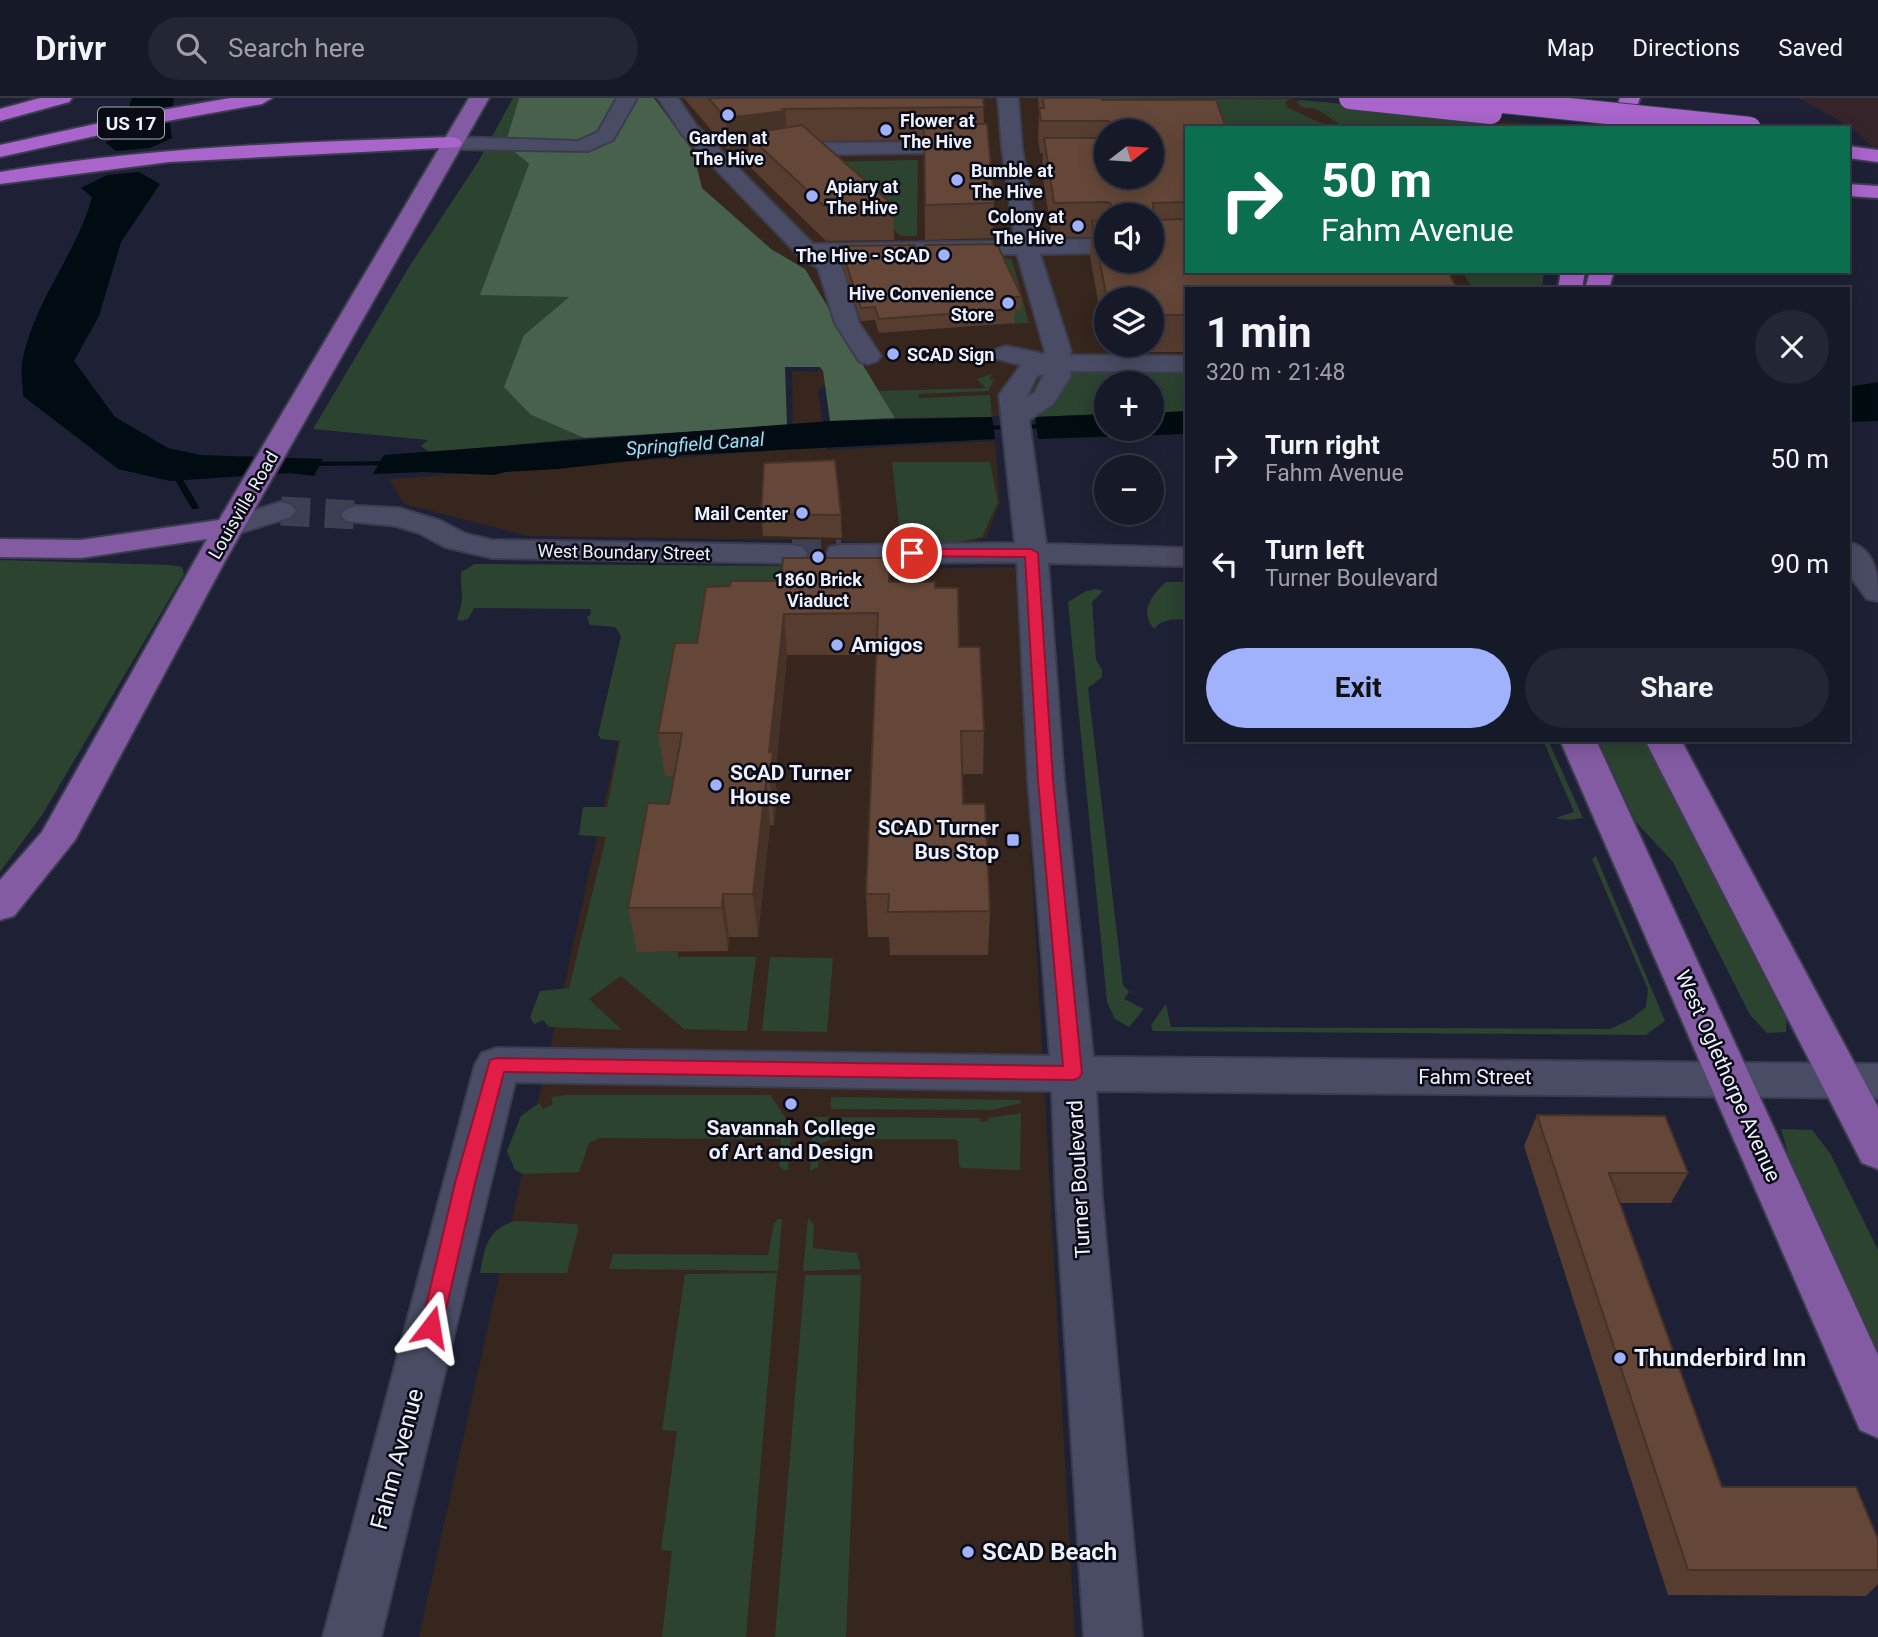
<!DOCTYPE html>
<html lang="en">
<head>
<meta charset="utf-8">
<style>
  :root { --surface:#161928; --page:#232634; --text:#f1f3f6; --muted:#9ea0a8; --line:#353845; --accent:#a1b2fd }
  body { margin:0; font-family:Roboto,sans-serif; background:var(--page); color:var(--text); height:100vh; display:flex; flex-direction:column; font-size:26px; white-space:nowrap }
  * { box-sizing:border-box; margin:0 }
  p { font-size:23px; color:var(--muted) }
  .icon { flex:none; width:38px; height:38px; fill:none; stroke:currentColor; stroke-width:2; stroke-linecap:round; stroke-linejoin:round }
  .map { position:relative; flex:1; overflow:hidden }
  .sheet { position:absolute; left:1185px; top:189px; width:665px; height:455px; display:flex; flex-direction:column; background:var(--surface); border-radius:0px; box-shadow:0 4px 18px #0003,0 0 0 2px var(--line) }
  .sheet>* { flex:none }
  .top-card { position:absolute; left:1185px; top:28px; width:665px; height:147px; border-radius:0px; box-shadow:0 4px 18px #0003,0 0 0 2px var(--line); background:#0b6e4f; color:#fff; overflow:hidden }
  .needle { width:46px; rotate:73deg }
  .tools { position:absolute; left:1094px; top:21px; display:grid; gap:14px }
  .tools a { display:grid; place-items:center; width:70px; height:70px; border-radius:50%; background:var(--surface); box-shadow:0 4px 18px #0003,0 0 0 2px var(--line); font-size:35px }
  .pin { position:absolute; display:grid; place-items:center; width:60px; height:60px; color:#fff; margin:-30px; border:4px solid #fff; border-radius:50%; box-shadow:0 2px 7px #0007 }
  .me { position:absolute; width:77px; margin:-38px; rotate:14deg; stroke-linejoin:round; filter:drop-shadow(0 0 5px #0008) }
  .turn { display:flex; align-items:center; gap:24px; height:147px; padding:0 21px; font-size:32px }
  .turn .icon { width:91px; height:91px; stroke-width:2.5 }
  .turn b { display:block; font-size:49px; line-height:60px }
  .round { display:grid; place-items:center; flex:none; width:74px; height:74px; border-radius:37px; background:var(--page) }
  .head { display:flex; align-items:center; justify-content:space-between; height:119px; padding:0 21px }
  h1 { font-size:42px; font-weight:700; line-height:52px }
  .primary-button { display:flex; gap:14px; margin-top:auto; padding:14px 21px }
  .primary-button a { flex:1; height:80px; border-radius:42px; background:var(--accent); color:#111; font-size:28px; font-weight:700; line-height:80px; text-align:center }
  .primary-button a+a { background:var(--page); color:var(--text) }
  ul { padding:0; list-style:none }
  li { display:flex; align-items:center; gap:21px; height:105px; padding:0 21px }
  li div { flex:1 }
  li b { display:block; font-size:26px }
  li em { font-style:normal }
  header { display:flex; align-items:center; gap:42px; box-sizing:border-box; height:98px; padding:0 35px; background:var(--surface); border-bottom:2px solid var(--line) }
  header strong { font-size:33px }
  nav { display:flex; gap:38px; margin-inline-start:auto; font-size:24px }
  .search { width:490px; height:63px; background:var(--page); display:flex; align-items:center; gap:18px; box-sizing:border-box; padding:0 24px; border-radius:38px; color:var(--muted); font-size:26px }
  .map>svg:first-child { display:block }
  .industrial { fill:#36242b }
  .education { fill:#36261d; fill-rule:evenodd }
  .green { fill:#2c4330 }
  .forest { fill:#47614c }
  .water { fill:#000c11 }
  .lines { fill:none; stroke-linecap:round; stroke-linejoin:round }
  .stream { fill:#000c11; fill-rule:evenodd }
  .minor-tunnel { stroke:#3d4053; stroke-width:29; stroke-dasharray:29 15; stroke-linecap:butt }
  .minor-casing { stroke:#3b3d4e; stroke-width:4 }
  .major-casing { stroke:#3b3d4e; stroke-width:4 }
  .highway-casing { stroke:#3b3d4e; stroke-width:4 }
  .minor { fill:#494c64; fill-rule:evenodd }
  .major { fill:#835ba2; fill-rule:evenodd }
  .highway { fill:#aa65cc; fill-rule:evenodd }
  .highway-bridge-casing { stroke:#3b3d4e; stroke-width:24; stroke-linecap:butt }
  .highway-bridge { stroke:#aa65cc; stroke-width:22 }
  .wall { fill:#563d30; fill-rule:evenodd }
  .shaded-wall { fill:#463227 }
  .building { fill:#644738; stroke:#463227; stroke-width:2 }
  .route { fill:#e11d48; stroke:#92132f; stroke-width:2 }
  .poi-dot { fill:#a1b2fd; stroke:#0a0b14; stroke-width:2.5 }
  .labels { text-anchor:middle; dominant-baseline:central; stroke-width:5; stroke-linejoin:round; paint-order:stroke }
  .far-poi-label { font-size:18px; font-weight:bold; fill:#edf0fe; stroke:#0a0b14; text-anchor:start }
  .far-street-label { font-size:18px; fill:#edf0fe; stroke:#0a0b14 }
  .shield { fill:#0a0b14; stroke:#a9abb8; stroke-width:2 }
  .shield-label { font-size:19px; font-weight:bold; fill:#edf0fe }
  .far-water-label { font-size:19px; font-style:italic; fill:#98e0f4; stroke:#0a0b14 }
  .poi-label { font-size:21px; font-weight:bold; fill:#edf0fe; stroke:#0a0b14; text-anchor:start }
  .street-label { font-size:21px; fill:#edf0fe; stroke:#0a0b14 }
  .near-poi-label { font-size:24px; font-weight:bold; fill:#edf0fe; stroke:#0a0b14; text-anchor:start }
  .near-street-label { font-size:24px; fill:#edf0fe; stroke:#0a0b14 }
</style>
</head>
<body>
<header>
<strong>Drivr</strong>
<div class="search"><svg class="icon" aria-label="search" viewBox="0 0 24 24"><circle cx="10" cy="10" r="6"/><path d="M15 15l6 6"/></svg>Search here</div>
<nav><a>Map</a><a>Directions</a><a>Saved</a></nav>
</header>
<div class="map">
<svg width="1878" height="1539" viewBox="0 0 1878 1539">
  <rect width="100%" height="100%" fill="#1e2135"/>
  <polygon class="industrial" points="1799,0 1878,0 1878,54 1852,30"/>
  <g class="education">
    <path d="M 654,0 L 1284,0 L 1573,30 L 1186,30 L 1186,173 L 1544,173 L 1542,191 L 1186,191 L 1186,313 L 1152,315 L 1152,285 L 1106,285 L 1106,316 L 895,320 L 805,171 L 771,151 L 702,90 L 693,53 ZM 1106,33 L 1152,33 L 1152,79 L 1106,79 ZM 1106,117 L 1152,117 L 1152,163 L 1106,163 ZM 1106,201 L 1152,201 L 1152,247 L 1106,247 Z"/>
    <polygon points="847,249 856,261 818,293 827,352 995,343 1000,405 986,440 956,447 835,443 839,472 1015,469 1075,1539 419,1539 656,474 795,473 795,442 528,438 404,406 389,381 793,351 792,273 816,274"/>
  </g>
  <g class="green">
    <polygon points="513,0 519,0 505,46 529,66 481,196 569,199 524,237 531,317 584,340 431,355 421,348 428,342 313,331 409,169 478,64"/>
    <polygon points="1091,0 1291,1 1285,4 1288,10 1332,30 1226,30 1215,3 1122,33 1106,33"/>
    <polygon points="1302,2 1462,18 1489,30 1345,30 1317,11 1302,9 1296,4"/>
    <polygon points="918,62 917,138 901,138 816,64"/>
    <polygon points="997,157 1012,162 1029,225 958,229 1014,225 1009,213 1021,212"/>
    <polygon points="1461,173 1544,173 1542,191 1474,191"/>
    <polygon points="1086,273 1186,273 1186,313 1152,315 1152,285 1106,285 1106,316 1035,319 1067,276"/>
    <polygon points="994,275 989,280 994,282 988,293 919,296 919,300 990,297 992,319 895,320 879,293 986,290 977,281"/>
    <polygon points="892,364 990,364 998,404 982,439 954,445 901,443"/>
    <polygon points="0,462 169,467 182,469 184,476 42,717 0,774"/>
    <path d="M 475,466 L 792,468 L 665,678 L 688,678 L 637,853 L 678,854 L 678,859 L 756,859 L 747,933 L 684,931 L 621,878 L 589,901 L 622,932 L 549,929 L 543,922 L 534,926 L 530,919 L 540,893 L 569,890 L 606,739 L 579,737 L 583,709 L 607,709 L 620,643 L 601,641 L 598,637 L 621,538 L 615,529 L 590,527 L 587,519 L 591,516 L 590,511 L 474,510 L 468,521 L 460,523 L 457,521 C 466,496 460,496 461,474 Z"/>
    <path d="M 1166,484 L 1186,484 L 1186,522 C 1174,520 1162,521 1154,531 C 1139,513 1152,497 1166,484 Z"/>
    <polygon points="1096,491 1103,493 1092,504 1096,562 1102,572 1102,579 1088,590 1123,887 1129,894 1124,901 1144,911 1129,929 1115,921 1107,904 1068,504 1086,493"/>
    <polygon points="1543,642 1548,642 1583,720 1569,722 1555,720 1574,714"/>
    <polygon points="1598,642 1651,642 1787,911 1786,934 1767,935 1750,917 1673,764 1636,724"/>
    <polygon points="1596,758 1665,923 1646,937 1153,933 1151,927 1166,906 1171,929 1610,931 1631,921 1646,909 1648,891 1592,761"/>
    <polygon points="770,859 833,860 827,934 762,933"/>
    <polygon points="566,997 770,997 792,1029 788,1072 783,1072 779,1068 781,1041 600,1040 589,1045 579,1074 523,1076 515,1072 507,1053 521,1018 539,1005 543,1011 553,1006 551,999"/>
    <polygon points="831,999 1021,1002 1021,1005 991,1012 831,1011"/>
    <polygon points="1021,1015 1020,1072 962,1070 959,1067 958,1043 954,1041 833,1041 821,1045 818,1069 810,1073 813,1019 980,1020 980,1024 988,1023 988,1020"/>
    <polygon points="1781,1031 1812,1032 1830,1055 1878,1152 1878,1253 1789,1059"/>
    <polygon points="808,1120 814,1126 813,1150 857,1155 861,1171 803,1173"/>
    <polygon points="778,1121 782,1121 778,1173 609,1171 613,1156 768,1157 774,1125"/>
    <path d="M 515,1123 L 577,1126 L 578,1132 L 567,1175 L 480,1175 C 485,1149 487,1131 515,1123 Z"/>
    <polygon points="777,1175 746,1539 662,1539 672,1453 661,1452 677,1333 662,1332 685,1176"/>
    <polygon points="805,1177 861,1177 846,1539 775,1539"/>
  </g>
  <polygon class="forest" points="519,0 654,0 693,53 702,90 771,151 805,171 895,320 830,323 823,273 820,269 785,269 787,328 584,340 531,317 504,289 524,237 569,199 480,197 529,66 505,46"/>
  <g class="water">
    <polygon points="132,0 174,0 170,26 172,40 150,50 116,53 105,44 118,40"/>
    <path d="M 139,74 L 160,86 L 121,144 L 99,218 L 74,263 L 115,319 L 168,350 L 200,357 L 323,361 L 314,378 L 290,375 L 170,383 L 118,371 L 23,298 C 23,286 20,271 23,260 C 35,202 77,155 92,99 L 81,90 L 107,77 Z"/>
    <polygon points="1878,284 1878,323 1848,324 1848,289"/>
    <polygon points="1186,313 1186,336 1038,341 1035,319 1106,316 1106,331 1152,331 1152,315"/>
    <polygon points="992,319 995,341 684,357 558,371 505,374 495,377 423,374 373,376 384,357 830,323"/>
  </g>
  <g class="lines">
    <g class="stream">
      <polygon points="1050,326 1053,326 1053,330 979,332 975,330 979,328"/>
      <polygon points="393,363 397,365 396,367 308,368 304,366 308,364"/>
      <polygon points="176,380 182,380 199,409 198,411 192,411 175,382"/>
    </g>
    <g class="minor-tunnel">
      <polyline points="281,413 356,417"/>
      <polyline points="792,456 841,456"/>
    </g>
    <g class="minor-casing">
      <g id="minor">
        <polygon points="617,0 637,0 613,42 588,53 452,51 445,49 442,45 445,41 452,39 578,43 598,34"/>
        <path d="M 658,0 L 678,0 L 696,27 L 813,146 L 1015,143 L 1002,50 L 998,0 L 1018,0 L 1022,50 L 1038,142 L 1106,141 L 1106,155 L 1040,156 L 1071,253 L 1069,257 L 1186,258 L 1186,274 L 1069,273 L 1071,278 L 1053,306 L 1029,322 L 1046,446 L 1186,450 L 1186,468 L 1048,465 L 1064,682 L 1093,959 L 1878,966 L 1878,1000 L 1096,993 L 1102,1100 L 1142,1539 L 1084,1539 L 1056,1100 L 1052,993 L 515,984 L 381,1539 L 323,1539 L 475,967 L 482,955 L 497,950 L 1050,958 L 1028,682 L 1017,464 L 841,465 L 830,463 L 826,456 L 830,449 L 841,447 L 1015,445 L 999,297 L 1021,267 L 997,261 L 993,256 L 997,251 L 1006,248 L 1044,256 L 1045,253 L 1017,156 L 835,159 L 841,166 L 859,225 L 881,258 L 877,263 L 868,266 L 859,263 L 835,225 L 818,170 L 799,158 L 681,35 ZM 1044,276 L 1034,295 L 1026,300 L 1037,278 Z"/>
        <polygon points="978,44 985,46 988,50 985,54 806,57 776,62 769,60 766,56 769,52 806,45"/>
        <polygon points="281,404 291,407 296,413 291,419 230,438 219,435 215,429 219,423"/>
        <polygon points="356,408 399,410 441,423 466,436 492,442 792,447 803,449 807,456 803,463 792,465 492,460 445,449 419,435 396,428 346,423 341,417 346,411"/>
        <path d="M 1848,444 C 1877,451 1878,479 1878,503 L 1867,501 L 1848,475 Z"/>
      </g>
    </g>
    <g class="major-casing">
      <g id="major">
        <polygon points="469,0 489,0 225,463 75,742 14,818 0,822 0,782 42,734 207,441 81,460 0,459 0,441 81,442 219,422"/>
        <polygon points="1560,642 1596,642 1878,1257 1878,1340 1860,1332"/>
        <polygon points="1645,642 1681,642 1878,1009 1878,1071 1862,1065"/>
      </g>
    </g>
    <g class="highway-casing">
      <g id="highway">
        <polygon points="40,0 72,0 69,4 0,23 0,11"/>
        <polygon points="230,0 272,0 262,6 145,27 0,59 0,47 145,15"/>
        <polygon points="1620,0 1640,0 1629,30 1609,30"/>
        <path d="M 452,39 L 459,41 L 462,45 L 459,49 L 169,64 L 0,86 L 0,74 C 150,49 300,44 452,39 Z"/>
        <polygon points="1848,48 1878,52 1878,64 1848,60"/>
        <polygon points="1848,86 1878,88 1878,100 1848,98"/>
        <polygon points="1561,173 1585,173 1582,191 1558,191"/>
        <polygon points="1590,173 1614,173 1609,191 1585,191"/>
      </g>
    </g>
    <use href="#minor" class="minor"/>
    <use href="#major" class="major"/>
    <use href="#highway" class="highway"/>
    <g class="highway-bridge-casing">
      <g id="highway-bridge">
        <polyline points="1350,0 1491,15"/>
        <polyline points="1464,0 1750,30"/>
      </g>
    </g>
    <use href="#highway-bridge" class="highway-bridge"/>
  </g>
  <g class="wall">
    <polygon points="684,0 983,0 984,26 994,105 993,140 925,142 924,42 820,43 893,107 894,142 826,143 750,69 748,51 729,53"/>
    <path d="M 1038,0 L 1102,0 L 1102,2 L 1186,30 L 1186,254 L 1107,254 L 1090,158 L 1091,139 L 1052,139 L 1042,73 L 1043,55 L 1040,55 L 1038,42 L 1039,13 ZM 1111,25 L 1110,33 L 1152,33 L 1106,79 L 1106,33 L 1110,33 ZM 1106,117 L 1152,117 L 1106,163 ZM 1106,201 L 1152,201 L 1152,247 L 1106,247 Z"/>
    <polygon points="840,148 925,157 1022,199 1021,212 1015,213 1014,225 879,235 875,222 861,223 841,162"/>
    <polygon points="761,416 841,417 842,440 763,438"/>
    <polygon points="890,460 890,484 935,490 959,549 984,633 983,676 962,676 963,706 990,813 988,857 890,857 889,839 868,839 866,796 877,557 787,557 775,679 777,697 774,727 770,727 758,839 729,839 728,853 637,854 628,810 669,706 674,678 665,678 658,635 697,545 730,488 781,483"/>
    <polygon points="1537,1017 1688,1075 1671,1105 1620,1105 1722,1389 1878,1441 1878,1486 1866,1498 1668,1497 1524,1048"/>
  </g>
  <g class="shaded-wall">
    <polygon points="785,13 788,45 747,36 748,51 729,53 726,20"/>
    <polygon points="784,516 787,557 775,679 777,697 774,727 770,684 769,654"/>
    <polygon points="766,684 770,727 758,839 753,796"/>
    <polygon points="723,796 729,839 728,853 722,810"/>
  </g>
  <g class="building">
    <polygon points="708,0 983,0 984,9 783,11 785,13 726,20"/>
    <polygon points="1043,0 1102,0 1102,2 1216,2 1226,30 1186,30 1186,104 1153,105 1153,122 1186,121 1186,173 1448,173 1457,191 1186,191 1186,217 1152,217 1152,201 1107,201 1092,123 1106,122 1106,163 1152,163 1152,117 1111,117 1111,106 1108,104 1054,105 1044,40 1106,40 1106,79 1152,79 1152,33 1111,33 1111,25 1108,23 1041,23 1039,10 1044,10"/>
    <polygon points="924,26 987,26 994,105 925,107"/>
    <polygon points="802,27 893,107 824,108 747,36"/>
    <polygon points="997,146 1022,199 1009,199 1015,211 879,221 875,209 861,210 840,148 914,147 925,157 925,147"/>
    <polygon points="835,362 841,417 761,416 764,365"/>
    <polygon points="783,460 890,460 889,484 935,484 935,490 958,490 959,549 980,549 984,633 961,633 963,706 985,706 990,813 888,814 889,796 866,796 878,515 784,516 769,654 773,654 770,684 766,684 753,796 723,796 722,810 628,810 648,705 669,706 682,635 658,635 675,545 697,545 706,489 730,488 731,483 781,483"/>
    <polygon points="1537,1017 1665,1018 1688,1075 1609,1075 1722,1389 1856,1389 1878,1441 1878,1472 1688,1472"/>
  </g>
  <polygon class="route" points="912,451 1031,451 1038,455 1053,682 1082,975 1079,980 1073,982 504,974 475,1085 442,1229 439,1236 431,1239 424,1236 421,1229 455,1085 490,962 497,960 1063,968 1038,682 1025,459 908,458 906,455"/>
  <g class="poi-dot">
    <circle cx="728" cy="17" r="7"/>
    <circle cx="886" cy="32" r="7"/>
    <circle cx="957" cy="82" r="7"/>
    <circle cx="812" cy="98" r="7"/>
    <circle cx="1078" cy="128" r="7"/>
    <circle cx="944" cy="157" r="7"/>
    <circle cx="1008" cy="205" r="7"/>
    <circle cx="893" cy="256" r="7"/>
    <circle cx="802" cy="415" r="7"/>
    <circle cx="818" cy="459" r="7"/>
    <circle cx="837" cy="547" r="7"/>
    <circle cx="716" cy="687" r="7"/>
    <rect x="1006" y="735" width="14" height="14" rx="3.5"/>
    <circle cx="791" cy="1006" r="7"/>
    <circle cx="1620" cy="1260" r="7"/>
    <circle cx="968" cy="1454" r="7"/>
  </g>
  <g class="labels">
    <g class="far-poi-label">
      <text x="900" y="22">Flower at<tspan x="900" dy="21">The Hive</tspan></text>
      <text x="728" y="39" text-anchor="middle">Garden at<tspan x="728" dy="21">The Hive</tspan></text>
      <text x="971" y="72">Bumble at<tspan x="971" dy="21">The Hive</tspan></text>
      <text x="826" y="88">Apiary at<tspan x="826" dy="21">The Hive</tspan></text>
      <text x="1064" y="118" text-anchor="end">Colony at<tspan x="1064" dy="21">The Hive</tspan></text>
      <text x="930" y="157" text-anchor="end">The Hive - SCAD</text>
      <text x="994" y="195" text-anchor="end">Hive Convenience<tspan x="994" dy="21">Store</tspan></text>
      <text x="907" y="256">SCAD Sign</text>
      <text x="788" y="415" text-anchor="end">Mail Center</text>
      <text x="818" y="481" text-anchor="middle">1860 Brick<tspan x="818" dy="21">Viaduct</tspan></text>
    </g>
    <g class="far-street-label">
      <text transform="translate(243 407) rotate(-60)">Louisville Road</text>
      <text transform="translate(624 454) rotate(1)">West Boundary Street</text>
    </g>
    <rect class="shield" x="98" y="9.5" width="66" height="31" rx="5"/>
    <g class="shield-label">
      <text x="131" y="25">US 17</text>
    </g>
    <g class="far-water-label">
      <text transform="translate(695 346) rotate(-4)">Springfield Canal</text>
    </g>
    <g class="poi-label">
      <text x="851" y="547">Amigos</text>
      <text x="730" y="675">SCAD Turner<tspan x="730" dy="24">House</tspan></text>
      <text x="999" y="730" text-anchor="end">SCAD Turner<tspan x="999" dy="24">Bus Stop</tspan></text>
      <text x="791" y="1030" text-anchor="middle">Savannah College<tspan x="791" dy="24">of Art and Design</tspan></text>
    </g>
    <g class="street-label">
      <text transform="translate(1728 978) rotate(66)">West Oglethorpe Avenue</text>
      <text x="1475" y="979">Fahm Street</text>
      <text transform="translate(1079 1081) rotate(-93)">Turner Boulevard</text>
    </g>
    <g class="near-poi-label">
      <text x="1634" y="1260">Thunderbird Inn</text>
      <text x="982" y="1454">SCAD Beach</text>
    </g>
    <g class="near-street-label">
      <text transform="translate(397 1361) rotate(-75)">Fahm Avenue</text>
    </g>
  </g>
</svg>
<div class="tools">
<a><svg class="needle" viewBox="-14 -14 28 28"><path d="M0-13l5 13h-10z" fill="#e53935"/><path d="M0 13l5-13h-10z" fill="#9ea0a8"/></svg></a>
<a><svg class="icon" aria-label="sound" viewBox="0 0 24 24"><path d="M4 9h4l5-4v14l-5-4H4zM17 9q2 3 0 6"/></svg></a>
<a><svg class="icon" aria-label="layers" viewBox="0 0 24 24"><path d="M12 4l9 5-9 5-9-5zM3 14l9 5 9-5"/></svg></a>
<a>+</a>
<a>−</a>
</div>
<div class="pin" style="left:912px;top:455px;background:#d93025"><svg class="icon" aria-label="arrive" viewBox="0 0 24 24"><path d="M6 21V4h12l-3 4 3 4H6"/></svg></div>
<svg class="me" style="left:431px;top:1229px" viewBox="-20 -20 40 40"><path d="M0-17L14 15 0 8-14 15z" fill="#e11d48" stroke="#fff" stroke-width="4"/></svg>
<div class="top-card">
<div class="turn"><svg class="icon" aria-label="right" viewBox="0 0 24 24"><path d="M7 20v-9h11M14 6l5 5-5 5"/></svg><div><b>50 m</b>Fahm Avenue</div></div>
</div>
<section class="sheet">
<div class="head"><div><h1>1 min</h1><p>320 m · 21:48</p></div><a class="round"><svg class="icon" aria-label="close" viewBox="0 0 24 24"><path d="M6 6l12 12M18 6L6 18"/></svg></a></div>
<ul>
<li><svg class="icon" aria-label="right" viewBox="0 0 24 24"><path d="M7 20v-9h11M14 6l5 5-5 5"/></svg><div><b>Turn right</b><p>Fahm Avenue</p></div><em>50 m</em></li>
<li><svg class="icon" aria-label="left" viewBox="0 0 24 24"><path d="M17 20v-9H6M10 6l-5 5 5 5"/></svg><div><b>Turn left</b><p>Turner Boulevard</p></div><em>90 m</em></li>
</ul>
<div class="primary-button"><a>Exit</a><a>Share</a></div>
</section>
</div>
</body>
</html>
